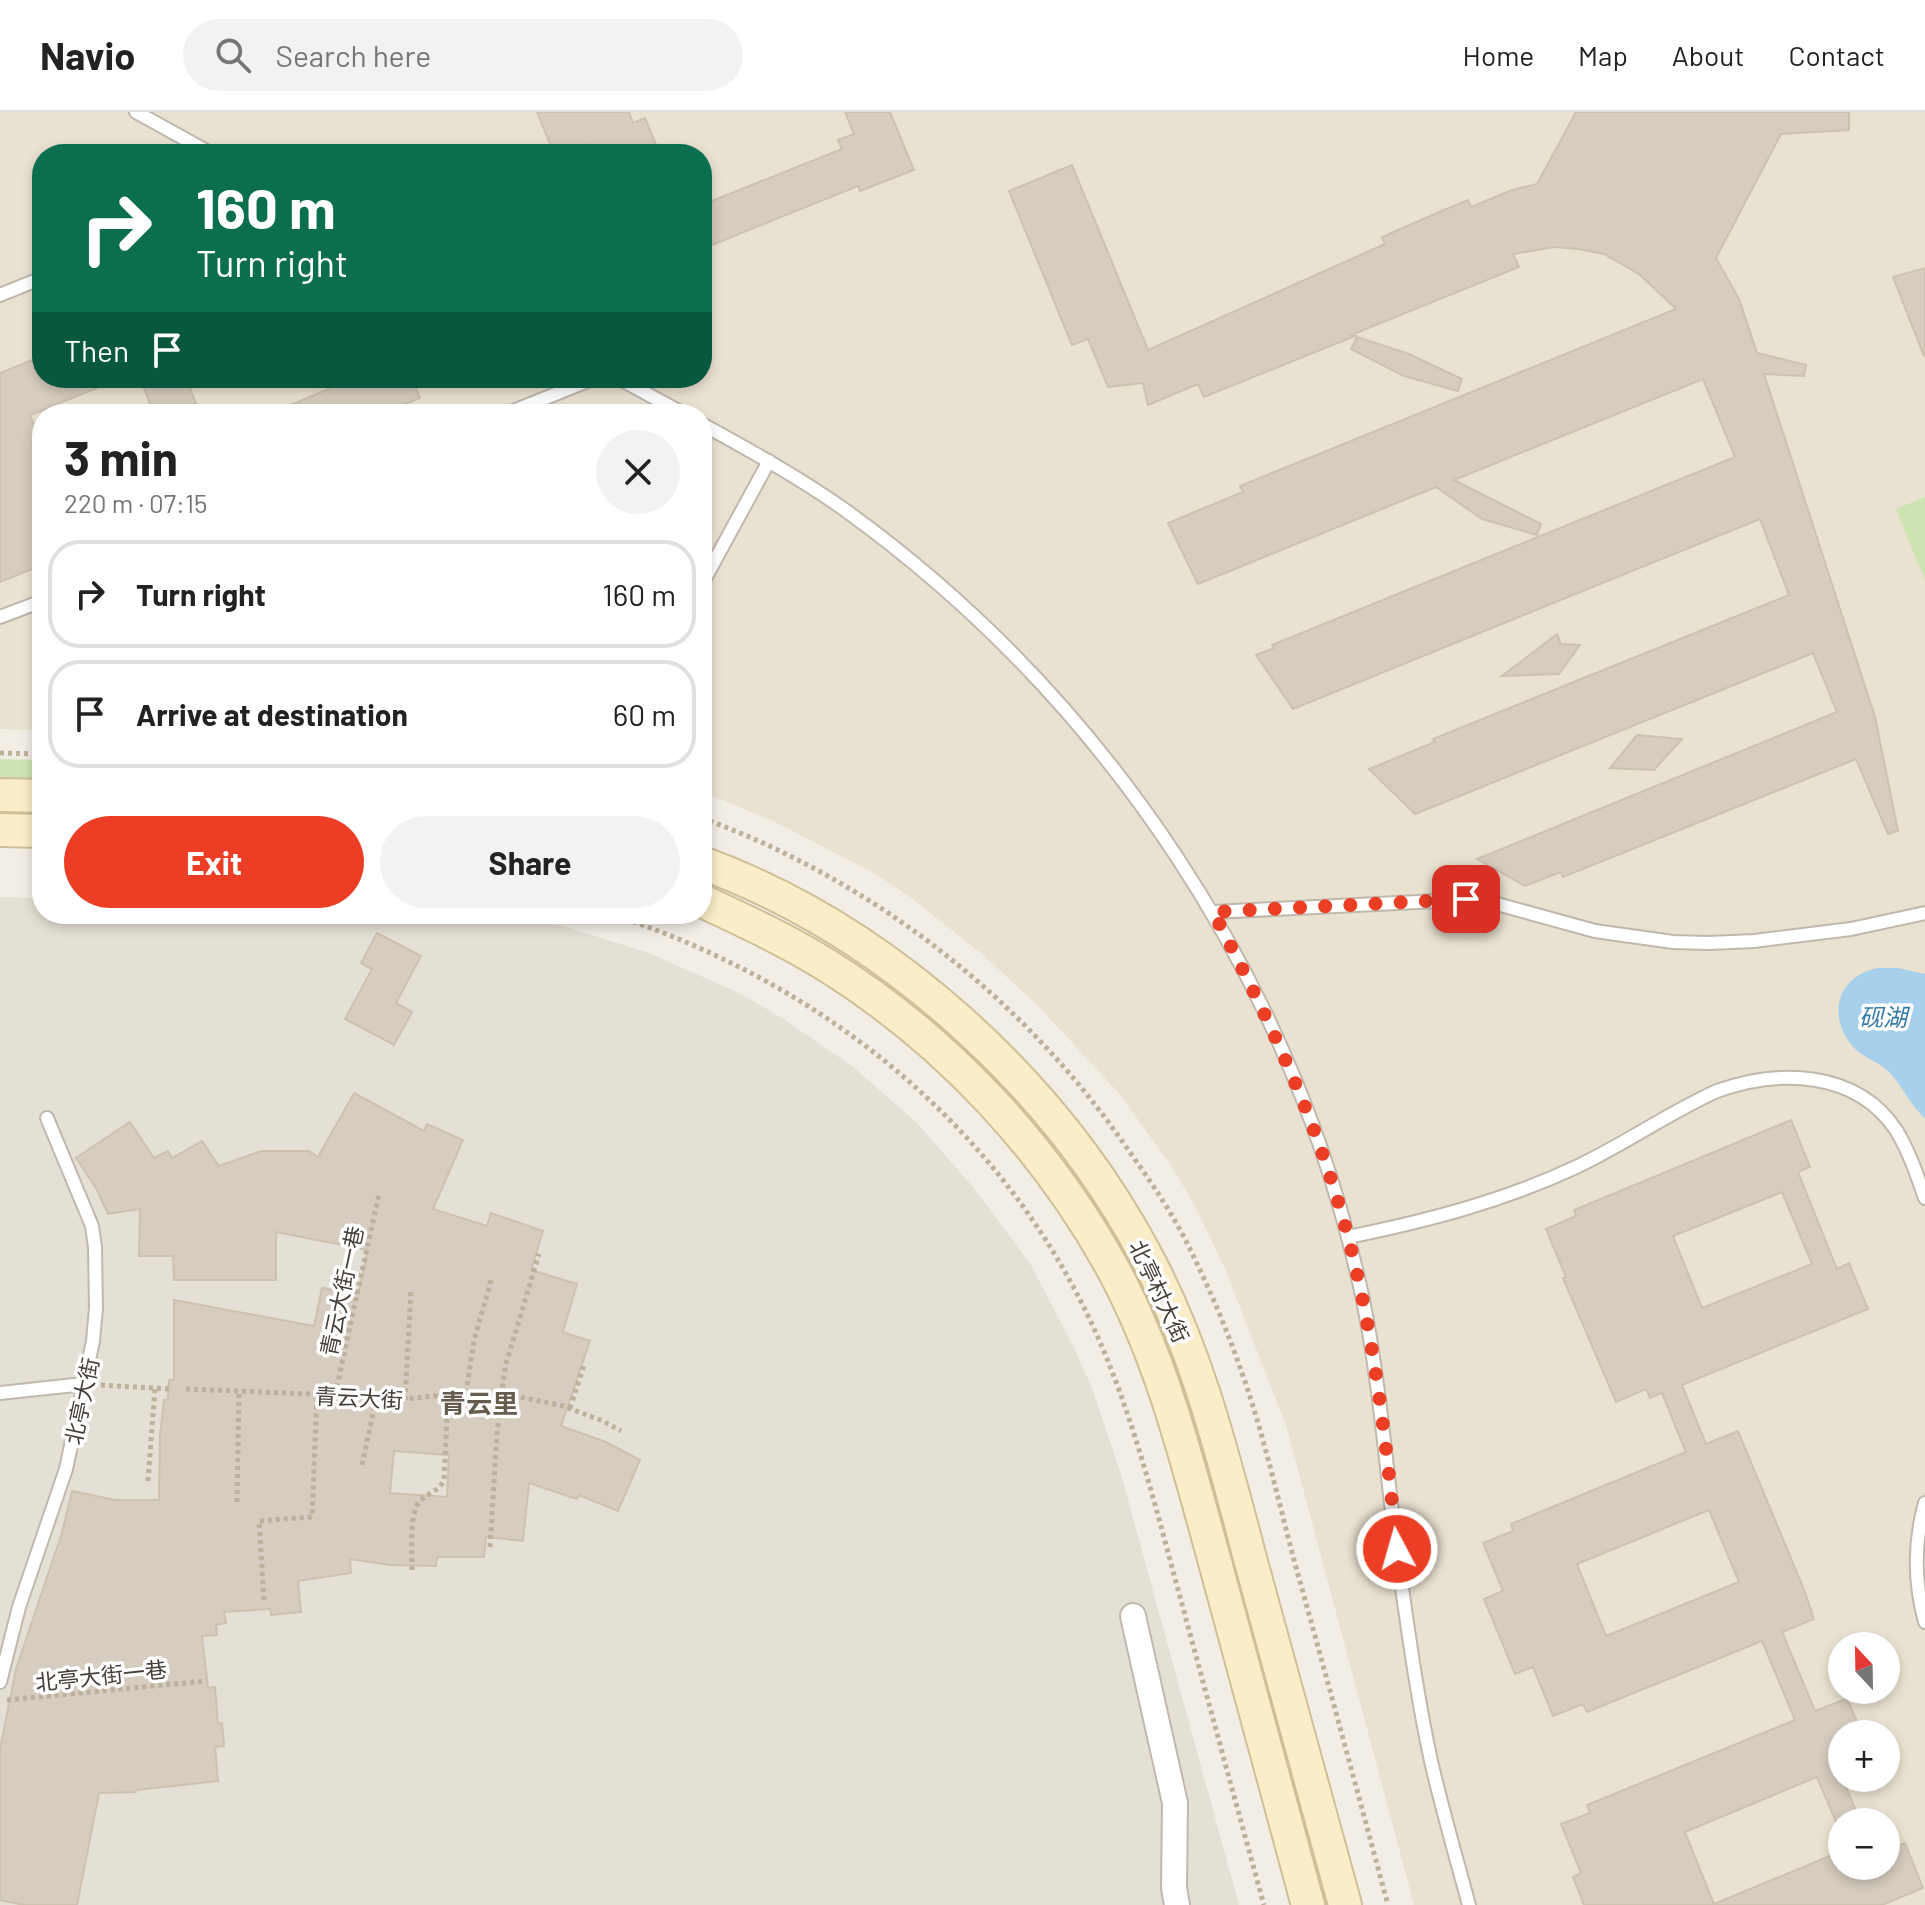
<!DOCTYPE html>
<html lang="en">
<head>
<meta charset="utf-8">
<style>
  :root { --surface:#fff; --page:#f2f2f2; --text:#222; --muted:#767676; --line:#e0e0e0; --accent:#eb3e24 }
  body { margin:0; font-family:Barlow,"Noto Sans SC",sans-serif; background:var(--page); color:var(--text); height:100vh; display:flex; flex-direction:column; font-size:30px; white-space:nowrap }
  * { box-sizing:border-box; margin:0 }
  p { font-size:26px; color:var(--muted) }
  .icon { flex:none; width:44px; height:44px; fill:none; stroke:currentColor; stroke-width:2; stroke-linecap:round; stroke-linejoin:round }
  .map { position:relative; flex:1; overflow:hidden }
  .drawer { position:absolute; left:32px; top:292px; width:680px; height:520px; display:flex; flex-direction:column; background:var(--surface); border-radius:32px; box-shadow:0 4px 12px #0003 }
  .drawer>* { flex:none }
  .hud { position:absolute; left:32px; top:32px; width:680px; height:244px; border-radius:32px; box-shadow:0 4px 12px #0003; background:#0b6e4f; color:#fff; overflow:hidden }
  .needle { width:52px; rotate:338deg }
  .controls { position:absolute; left:1828px; top:1520px; display:grid; gap:16px }
  .controls a { display:grid; place-items:center; width:72px; height:72px; border-radius:50%; background:var(--surface); box-shadow:0 4px 12px #0003; font-size:40px }
  .pin { position:absolute; display:grid; place-items:center; width:68px; height:68px; color:#fff; margin:-34px; border-radius:16px; box-shadow:0 4px 12px #0006 }
  .me { position:absolute; width:88px; margin:-44px; rotate:354deg; stroke-linejoin:round; filter:drop-shadow(0 0 6px #0008) }
  .turn { display:flex; align-items:center; gap:28px; height:168px; padding:0 32px; font-size:36px }
  .turn .icon { width:104px; height:104px; stroke-width:2.5 }
  .turn b { display:block; font-size:56px; line-height:68px }
  .then { display:flex; align-items:center; height:76px; padding:0 32px; background:#0003; gap:16px; font-size:30px }
  .round { display:grid; place-items:center; flex:none; width:84px; height:84px; border-radius:42px; background:var(--page) }
  .overview { display:flex; align-items:center; justify-content:space-between; height:136px; padding:0 32px }
  h1 { font-size:48px; font-weight:700; line-height:60px }
  .cta { display:flex; gap:16px; margin-top:auto; padding:16px 32px }
  .cta a { flex:1; height:92px; border-radius:48px; background:var(--accent); color:#fff; font-size:32px; font-weight:700; line-height:92px; text-align:center }
  .cta a+a { background:var(--page); color:var(--text) }
  ul { padding:0; list-style:none }
  li { display:flex; align-items:center; gap:24px; height:108px; margin:0 16px 12px; padding:0 16px; border:4px solid var(--line); border-radius:32px }
  li div { flex:1 }
  li b { display:block; font-size:30px }
  li em { font-style:normal }
  header { display:flex; align-items:center; gap:48px; box-sizing:border-box; height:112px; padding:0 40px; background:var(--surface); border-bottom:2px solid var(--line) }
  header strong { font-size:38px }
  nav { display:flex; gap:44px; margin-inline-start:auto; font-size:28px }
  .search { width:560px; height:72px; background:var(--page); display:flex; align-items:center; gap:20px; box-sizing:border-box; padding:0 28px; border-radius:44px; color:var(--muted); font-size:30px }
  .map>svg:first-child { display:block }
  .residential { fill:#e5e0d5 }
  .education { fill:#eae2d1; fill-rule:evenodd }
  .green { fill:#cee3b2 }
  .water { fill:#a6d0eb }
  .building { fill:#d6ccbf; stroke:#cdc1b0; stroke-width:2; fill-rule:evenodd }
  .lines { fill:none; stroke-linecap:round; stroke-linejoin:round }
  .service-casing { stroke:#c0b8ad; stroke-width:16 }
  .minor-casing { stroke:#c0b8ad; stroke-width:28 }
  .secondary-casing { stroke:#cfbf98; stroke-width:36 }
  .path { stroke:#bdb19c; stroke-width:5; stroke-dasharray:4 4; stroke-linecap:butt }
  .service { stroke:#fff; stroke-width:12 }
  .minor { stroke:#fff; stroke-width:24 }
  .secondary { stroke:#fbedc8; stroke-width:32 }
  .route { stroke:#eb3e24; stroke-width:14; stroke-dasharray:0 25.2 }
  .labels { text-anchor:middle; dominant-baseline:central; stroke-width:7; stroke-linejoin:round; paint-order:stroke }
  .street-label { font-size:22px; fill:#443e36; stroke:#fff }
  .water-label { font-size:24px; font-style:italic; fill:#377ba8; stroke:#fff }
  .quarter-label { font-size:26px; font-weight:bold; fill:#665c4e; stroke:#fff }
</style>
</head>
<body>
<header>
<strong>Navio</strong>
<div class="search"><svg class="icon" aria-label="search" viewBox="0 0 24 24"><circle cx="10" cy="10" r="6"/><path d="M15 15l6 6"/></svg>Search here</div>
<nav><a>Home</a><a>Map</a><a>About</a><a>Contact</a></nav>
</header>
<div class="map">
<svg width="1925" height="1793" viewBox="0 0 1925 1793">
  <rect width="100%" height="100%" fill="#f2eee6"/>
  <polygon class="residential" points="0,785 42,786 42,802 491,802 563,814 649,841 739,881 782,906 852,954 916,1010 973,1075 1031,1153 1074,1236 1092,1276 1121,1362 1239,1793 0,1793"/>
  <path class="education" d="M 0,0 L 1925,0 L 1925,1793 L 1414,1793 L 1286,1313 L 1225,1157 L 1194,1092 L 1170,1052 L 1117,979 L 1038,894 L 981,841 L 907,783 L 872,760 L 773,709 L 702,680 L 702,302 L 42,302 L 42,618 L 0,617 ZM 42,42 L 702,42 L 702,266 L 42,266 ZM 1842,1534 L 1886,1534 L 1886,1578 L 1842,1578 ZM 1842,1622 L 1886,1622 L 1886,1666 L 1842,1666 ZM 1842,1710 L 1886,1710 L 1886,1754 L 1842,1754 Z"/>
  <g class="green">
    <polygon points="1925,385 1925,469 1896,397"/>
    <polygon points="0,647 42,648 42,669 0,668"/>
  </g>
  <path class="water" d="M 1878,856 L 1898,856 L 1925,862 L 1925,1006 C 1910,993 1904,977 1891,962 C 1882,951 1866,947 1855,937 C 1826,906 1836,864 1878,856 Z"/>
  <g class="building">
    <polygon points="537,0 629,0 633,11 645,6 660,42 590,42 586,32 561,42 554,42"/>
    <polygon points="845,0 890,0 914,58 860,79 858,74 702,137 702,93 842,37 838,28 854,22"/>
    <polygon points="1576,0 1849,0 1849,18 1781,22 1716,146 1739,187 1757,241 1806,253 1804,264 1764,262 1875,605 1898,719 1888,722 1856,647 1563,765 1561,760 1525,774 1477,747 1837,600 1813,541 1415,702 1369,657 1435,630 1433,627 1789,483 1760,407 1293,597 1256,543 1274,536 1272,533 1735,345 1703,267 1454,368 1541,412 1537,423 1482,407 1436,375 1198,472 1168,411 1243,380 1240,374 1676,197 1639,162 1604,142 1579,137 1554,135 1513,142 1519,155 1351,223 1355,224 1204,285 1198,272 1148,293 1143,271 1108,275 1088,227 1072,233 1009,79 1072,53 1148,238 1385,132 1382,125 1444,98 1468,88 1471,95 1512,78 1537,72"/>
    <polygon points="1925,156 1925,244 1924,244 1893,165"/>
    <polygon points="1357,225 1409,242 1462,267 1458,279 1404,264 1351,237"/>
    <polygon points="42,244 42,266 119,267 30,303 42,334 42,453 0,470 0,261"/>
    <polygon points="140,266 186,266 200,302 154,302"/>
    <polygon points="355,266 412,266 420,286 381,302 269,302"/>
    <polygon points="1557,522 1561,532 1580,533 1559,562 1502,564"/>
    <polygon points="1637,623 1682,627 1654,658 1610,656"/>
    <polygon points="377,821 421,844 396,891 412,900 394,933 345,907 372,857 361,851"/>
    <path d="M 354,981 L 424,1019 L 427,1012 L 463,1028 L 433,1097 L 487,1114 L 491,1101 L 543,1119 L 531,1158 L 577,1172 L 563,1220 L 590,1229 L 561,1314 L 606,1330 L 640,1348 L 618,1399 L 579,1383 L 577,1387 L 529,1371 L 523,1429 L 486,1425 L 484,1445 L 437,1445 L 436,1454 L 390,1453 L 350,1447 L 351,1461 L 298,1469 L 301,1500 L 271,1503 L 270,1497 L 224,1500 L 226,1511 L 216,1513 L 217,1523 L 202,1524 L 208,1576 L 215,1575 L 218,1612 L 222,1611 L 224,1634 L 215,1635 L 218,1669 L 136,1678 L 136,1680 L 99,1681 L 77,1793 L 24,1793 L 0,1788 L 0,1637 L 16,1557 L 62,1421 L 72,1379 L 115,1388 L 159,1388 L 160,1324 L 164,1288 L 168,1287 L 169,1268 L 174,1268 L 174,1188 L 314,1214 L 322,1176 L 358,1182 L 368,1138 L 276,1120 L 276,1168 L 174,1168 L 173,1144 L 139,1144 L 140,1097 L 108,1102 L 96,1076 L 76,1046 L 130,1010 L 154,1046 L 168,1039 L 172,1046 L 202,1029 L 219,1054 L 261,1039 L 309,1039 L 318,1045 ZM 394,1339 L 449,1343 L 447,1385 L 390,1381 Z"/>
    <path d="M 1791,1008 L 1810,1055 L 1798,1060 L 1837,1157 L 1849,1151 L 1868,1197 L 1682,1273 L 1706,1332 L 1738,1319 L 1805,1480 L 1814,1507 L 1782,1520 L 1815,1599 L 1846,1587 L 1850,1593 L 1862,1622 L 1842,1622 L 1842,1666 L 1861,1710 L 1836,1710 L 1817,1665 L 1685,1720 L 1714,1792 L 1842,1739 L 1842,1754 L 1886,1754 L 1886,1739 L 1905,1731 L 1923,1776 L 1882,1793 L 1584,1793 L 1573,1765 L 1581,1761 L 1561,1712 L 1590,1701 L 1587,1693 L 1795,1608 L 1762,1529 L 1587,1600 L 1583,1592 L 1553,1604 L 1533,1555 L 1515,1562 L 1484,1487 L 1503,1479 L 1483,1431 L 1513,1419 L 1511,1412 L 1686,1340 L 1662,1281 L 1650,1286 L 1646,1277 L 1616,1290 L 1563,1166 L 1566,1165 L 1546,1117 L 1576,1104 L 1574,1098 ZM 1782,1080 L 1812,1152 L 1702,1196 L 1673,1124 ZM 1709,1398 L 1739,1470 L 1606,1524 L 1577,1452 Z"/>
  </g>
  <g class="lines">
    <g class="service-casing">
      <g id="service">
        <polyline points="136,0 212,42"/>
        <polyline points="0,183 42,166"/>
        <polyline points="618,266 684,302"/>
        <polyline points="506,302 595,266"/>
        <path d="M 702,312 C 751,339 800,366 845,398 C 1107,587 1296,872 1363,1188 C 1380,1272 1386,1356 1397,1441 C 1407,1510 1416,1580 1431,1649 C 1442,1697 1456,1745 1469,1793"/>
        <polyline points="702,472 769,349"/>
        <polyline points="0,505 42,489"/>
        <polyline points="1213,800 1479,787 1595,819 1673,830 1709,831 1754,829 1851,817 1925,801"/>
        <path d="M 1348,1125 C 1427,1109 1504,1089 1576,1055 C 1625,1032 1668,1001 1717,979 C 1778,957 1856,958 1896,1018 C 1909,1039 1917,1063 1925,1086"/>
        <polyline points="0,1281 84,1272"/>
        <path d="M 1925,1391 C 1914,1430 1914,1470 1925,1510"/>
        <polyline points="0,1570 19,1495 66,1357 93,1229 96,1196 95,1135 92,1114 47,1006"/>
      </g>
    </g>
    <g class="minor-casing">
      <polyline id="minor" points="1133,1504 1175,1691 1174,1776 1177,1793"/>
    </g>
    <g class="secondary-casing">
      <g id="secondary">
        <polyline points="0,683 42,684"/>
        <polyline points="0,718 42,719"/>
        <path d="M 702,751 C 885,818 1052,969 1144,1140 C 1197,1237 1223,1344 1251,1450 C 1282,1565 1314,1679 1345,1793"/>
        <path d="M 702,789 C 745,809 788,829 828,854 C 946,928 1046,1035 1113,1157 C 1163,1249 1188,1353 1216,1454 C 1246,1567 1277,1680 1308,1793"/>
      </g>
    </g>
    <g class="path">
      <polyline points="0,641 42,642"/>
      <path d="M 702,706 C 874,769 1026,888 1129,1039 C 1149,1067 1168,1095 1184,1125 C 1204,1165 1223,1207 1238,1250 C 1263,1317 1278,1389 1297,1459 C 1328,1570 1358,1682 1388,1793"/>
      <path d="M 610,802 C 805,864 978,995 1075,1178 C 1124,1270 1149,1370 1176,1470 C 1205,1577 1234,1685 1264,1793"/>
      <polyline points="101,1273 169,1277"/>
      <polyline points="186,1277 335,1283 395,1288 462,1281 501,1281 563,1294 603,1309 621,1319"/>
      <polyline points="466,1281 474,1228 492,1165"/>
      <polyline points="335,1283 379,1082"/>
      <polyline points="405,1288 411,1178"/>
      <polyline points="570,1296 584,1253"/>
      <polyline points="362,1353 376,1287"/>
      <polyline points="148,1369 155,1276"/>
      <polyline points="237,1390 239,1278"/>
      <polyline points="490,1435 497,1321 505,1255 539,1142"/>
      <path d="M 412,1458 C 412,1442 409,1399 420,1389 C 429,1380 438,1380 444,1368 L 448,1283"/>
      <polyline points="264,1488 259,1409 312,1405 317,1282"/>
      <polyline points="7,1588 205,1569"/>
    </g>
    <use href="#service" class="service"/>
    <use href="#minor" class="minor"/>
    <use href="#secondary" class="secondary"/>
  </g>
  <g class="lines">
    <path class="route" d="M 1397,1437 C 1386,1332 1375,1227 1348,1125 C 1318,1010 1268,904 1213,800 L 1466,787"/>
  </g>
  <g class="labels">
    <g class="street-label">
      <text transform="translate(341 1179) rotate(-78)">青云大街一巷</text>
      <text transform="translate(1160 1179) rotate(65)">北亭村大街</text>
      <text transform="translate(359 1285) rotate(3)">青云大街</text>
      <text transform="translate(81 1289) rotate(-78)">北亭大街</text>
      <text transform="translate(101 1563) rotate(-6)">北亭大街一巷</text>
    </g>
    <g class="water-label">
      <text x="1883" y="904">砚湖</text>
    </g>
    <g class="quarter-label">
      <text x="479" y="1290">青云里</text>
    </g>
  </g>
</svg>
<div class="controls">
<a><svg class="needle" viewBox="-14 -14 28 28"><path d="M0-13l5 13h-10z" fill="#e53935"/><path d="M0 13l5-13h-10z" fill="#767676"/></svg></a>
<a>+</a>
<a>−</a>
</div>
<div class="pin" style="left:1466px;top:787px;background:#d93025"><svg class="icon" aria-label="arrive" viewBox="0 0 24 24"><path d="M6 21V4h12l-3 4 3 4H6"/></svg></div>
<svg class="me" style="left:1397px;top:1437px" viewBox="-20 -20 40 40"><circle r="17" fill="#eb3e24" stroke="#fff" stroke-width="3"/><path d="M0-11L8 9 0 5-8 9z" fill="#fff"/></svg>
<div class="hud">
<div class="turn"><svg class="icon" aria-label="right" viewBox="0 0 24 24"><path d="M7 20v-9h11M14 6l5 5-5 5"/></svg><div><b>160 m</b>Turn right</div></div>
<div class="then">Then<svg class="icon" aria-label="arrive" viewBox="0 0 24 24"><path d="M6 21V4h12l-3 4 3 4H6"/></svg></div>
</div>
<section class="drawer">
<div class="overview"><div><h1>3 min</h1><p>220 m · 07:15</p></div><a class="round"><svg class="icon" aria-label="close" viewBox="0 0 24 24"><path d="M6 6l12 12M18 6L6 18"/></svg></a></div>
<ul>
<li><svg class="icon" aria-label="right" viewBox="0 0 24 24"><path d="M7 20v-9h11M14 6l5 5-5 5"/></svg><div><b>Turn right</b></div><em>160 m</em></li>
<li><svg class="icon" aria-label="arrive" viewBox="0 0 24 24"><path d="M6 21V4h12l-3 4 3 4H6"/></svg><div><b>Arrive at destination</b></div><em>60 m</em></li>
</ul>
<div class="cta"><a>Exit</a><a>Share</a></div>
</section>
</div>
</body>
</html>
